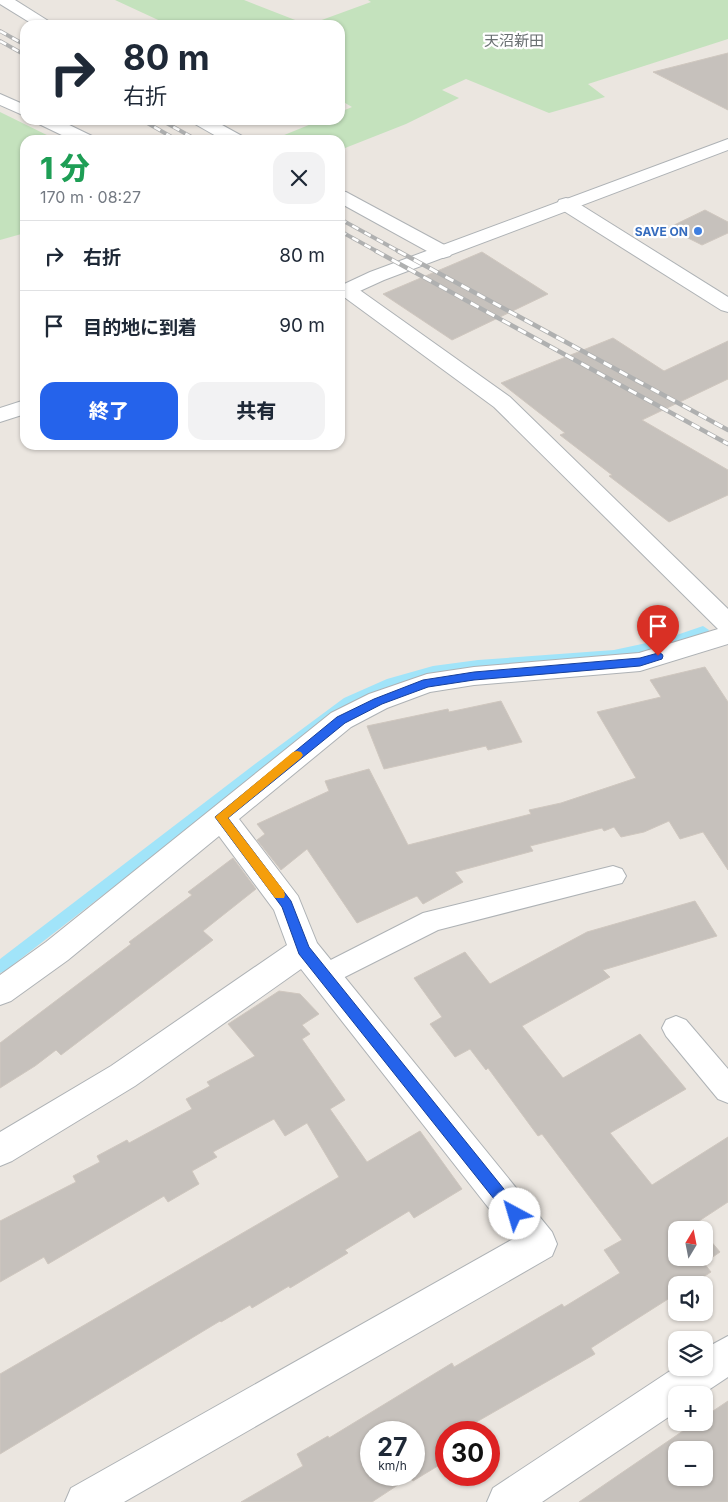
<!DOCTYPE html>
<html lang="ja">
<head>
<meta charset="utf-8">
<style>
  :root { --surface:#fff; --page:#f2f2f3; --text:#1f2937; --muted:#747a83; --line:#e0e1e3; --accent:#2563eb }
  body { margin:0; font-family:Inter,"Noto Sans JP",sans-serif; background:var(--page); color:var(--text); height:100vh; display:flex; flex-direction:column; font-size:19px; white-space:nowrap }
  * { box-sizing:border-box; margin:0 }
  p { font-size:16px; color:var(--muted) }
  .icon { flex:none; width:28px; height:28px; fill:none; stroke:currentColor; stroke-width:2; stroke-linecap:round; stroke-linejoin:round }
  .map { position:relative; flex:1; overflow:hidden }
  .side { position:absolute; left:20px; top:135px; width:325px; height:315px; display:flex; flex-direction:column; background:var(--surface); border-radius:15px; box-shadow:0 1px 4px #0004 }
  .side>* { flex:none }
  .hud { position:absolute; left:20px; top:20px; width:325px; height:105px; border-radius:15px; box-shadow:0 1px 4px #0004; background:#fff; color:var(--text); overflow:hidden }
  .needle { width:32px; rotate:10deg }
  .controls { position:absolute; left:668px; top:1221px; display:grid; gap:10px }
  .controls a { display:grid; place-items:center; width:45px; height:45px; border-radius:10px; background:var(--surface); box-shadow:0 1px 4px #0004; font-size:25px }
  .speed { position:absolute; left:360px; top:1421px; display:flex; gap:10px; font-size:25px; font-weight:700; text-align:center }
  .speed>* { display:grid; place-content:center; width:65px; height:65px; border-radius:50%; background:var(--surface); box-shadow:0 1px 4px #0004; line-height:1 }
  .speed small { font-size:12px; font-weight:400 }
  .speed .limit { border:8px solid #d22; background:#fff; color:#111 }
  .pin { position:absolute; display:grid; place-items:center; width:42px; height:42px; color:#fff; margin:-51px -21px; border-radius:50% 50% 50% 0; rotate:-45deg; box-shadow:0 0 5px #0007 }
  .pin .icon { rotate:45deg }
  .me { position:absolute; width:55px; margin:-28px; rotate:321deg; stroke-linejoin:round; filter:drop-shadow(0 0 4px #0008) }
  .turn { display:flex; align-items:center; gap:18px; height:105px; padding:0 20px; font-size:22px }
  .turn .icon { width:65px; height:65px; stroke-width:2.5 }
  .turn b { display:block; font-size:35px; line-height:42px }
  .round { display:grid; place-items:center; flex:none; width:52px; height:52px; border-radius:15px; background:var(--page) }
  .head { display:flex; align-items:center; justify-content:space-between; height:85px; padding:0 20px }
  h1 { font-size:30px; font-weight:800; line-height:38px; color:#1e9e55 }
  .action { display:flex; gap:10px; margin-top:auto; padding:10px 20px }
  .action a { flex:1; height:58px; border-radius:15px; background:var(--accent); color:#fff; font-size:20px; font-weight:800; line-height:58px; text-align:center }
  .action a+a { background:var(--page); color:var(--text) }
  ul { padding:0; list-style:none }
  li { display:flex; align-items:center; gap:15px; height:70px; padding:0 20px; border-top:1px solid var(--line) }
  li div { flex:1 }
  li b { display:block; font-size:19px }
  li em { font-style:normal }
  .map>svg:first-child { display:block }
  .green { fill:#c4e2bd }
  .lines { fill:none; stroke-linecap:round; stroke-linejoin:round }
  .stream { fill:#a1e4f9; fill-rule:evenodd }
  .building { fill:#c6c1bc; stroke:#cfc7bf; fill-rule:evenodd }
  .service-casing { stroke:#aeb2b5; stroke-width:2 }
  .minor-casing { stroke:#aeb2b5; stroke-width:2 }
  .tertiary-casing { stroke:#aeb2b5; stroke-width:2 }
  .service { fill:#fff; fill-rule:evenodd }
  .minor { fill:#fff; fill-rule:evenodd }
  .tertiary { fill:#fff; fill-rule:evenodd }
  .rail-far1-casing { stroke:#afb0b0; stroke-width:4 }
  .rail-casing { stroke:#afb0b0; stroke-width:4.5 }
  .rail-far1 { stroke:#fff; stroke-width:2.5; stroke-dasharray:7; stroke-linecap:butt }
  .rail { stroke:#fff; stroke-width:3; stroke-dasharray:9; stroke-linecap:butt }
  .route { fill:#2563eb; stroke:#184099 }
  .slow { fill:#f59e0b }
  .shop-dot { fill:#3f7fe0; stroke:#fff; stroke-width:2 }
  .labels { text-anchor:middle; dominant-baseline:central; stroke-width:4.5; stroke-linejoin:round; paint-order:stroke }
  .far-shop-label { font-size:12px; font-weight:bold; fill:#366cbe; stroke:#fff; text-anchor:end }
  .far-quarter-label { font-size:15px; fill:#6a7072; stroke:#fff }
</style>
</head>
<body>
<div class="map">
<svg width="728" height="1502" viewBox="0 0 728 1502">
  <rect width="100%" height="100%" fill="#ebe6e0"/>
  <g class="green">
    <polygon points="115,0 244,0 308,25 371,2 368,0 728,0 728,39 588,84 605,97 549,113 466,79 442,90 459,98 406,124 340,150 340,140 272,140 321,120 340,120 340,112 352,107 340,100 340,25 169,25"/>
    <polygon points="0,112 57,140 25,140 25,233 0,240"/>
  </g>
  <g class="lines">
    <path class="stream" d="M 703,626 L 709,630 L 707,633 C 677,644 646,654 614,658 C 541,668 464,659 394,685 C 336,707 280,757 231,795 C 156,854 80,913 5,971 L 0,973 L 0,959 L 255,764 L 344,698 L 387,679 L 433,666 L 478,660 L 614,650 L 665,639 Z"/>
  </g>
  <g class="building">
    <polygon points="728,53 728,110 653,72"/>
    <polygon points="705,210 728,222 728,233 702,245 668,228"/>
    <polygon points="482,252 548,294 452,340 383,294"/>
    <polygon points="613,338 664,371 728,341 728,379 642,420 728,470 728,495 669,522 609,476 612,475 560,435 565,433 501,383"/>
    <polygon points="705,667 728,702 728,870 703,832 680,839 669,821 644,832 621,837 614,827 604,831 602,828 530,846 533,851 455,872 463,882 423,904 417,896 357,923 307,849 281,870 257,840 265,834 257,824 329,791 325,781 369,769 408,845 531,814 529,810 561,803 636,778 597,712 661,697 650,680"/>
    <polygon points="501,701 522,742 488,750 486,746 384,769 367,726 448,709 449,712"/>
    <polygon points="233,858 256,889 203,931 213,940 61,1055 56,1050 35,1066 0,1088 0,1043 131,944 129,942 192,895 188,892"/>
    <path d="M 695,901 L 717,936 L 603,970 L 610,977 L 522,1026 L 563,1078 L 640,1034 L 686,1089 L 610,1133 L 652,1185 L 728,1137 L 728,1202 L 696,1223 L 702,1230 L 676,1230 L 676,1258 L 704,1258 L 704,1233 L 720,1252 L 704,1263 L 711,1272 L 691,1285 L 676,1285 L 676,1294 L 591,1348 L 595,1354 L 459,1432 L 446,1432 L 446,1461 L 413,1481 L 410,1477 L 372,1502 L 241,1502 L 303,1466 L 297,1454 L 328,1436 L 329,1438 L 452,1363 L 454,1367 L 562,1304 L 564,1307 L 620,1273 L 604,1250 L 622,1240 L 542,1134 L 538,1136 L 488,1068 L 486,1070 L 470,1049 L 455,1057 L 430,1024 L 442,1017 L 414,978 L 465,952 L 490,984 L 587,932 ZM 371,1432 L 414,1432 L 414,1475 L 371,1475 Z"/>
    <polygon points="279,991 300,994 319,1014 302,1025 310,1034 302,1039 345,1100 330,1109 367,1162 420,1131 462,1189 414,1218 409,1211 345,1250 348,1253 290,1288 289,1286 252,1308 250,1305 221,1322 220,1321 0,1454 0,1374 339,1177 307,1123 285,1136 274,1119 213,1152 217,1157 192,1171 199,1184 168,1202 164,1196 48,1264 44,1257 0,1282 0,1221 76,1182 73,1176 100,1162 97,1156 127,1140 129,1143 192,1109 186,1099 210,1086 207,1082 255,1056 228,1024"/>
    <path d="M 728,1401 L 728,1502 L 579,1502 L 696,1422 L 704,1422 L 704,1417 ZM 676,1450 L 704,1450 L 704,1478 L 676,1478 Z"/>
  </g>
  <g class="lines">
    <g class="service-casing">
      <g id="service">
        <polygon points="613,866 622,869 626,876 622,883 438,930 325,987 315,984 312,976 315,968 423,913"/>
        <polygon points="676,1016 686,1020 728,1069 728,1103 718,1099 666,1036 662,1028 666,1020"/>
      </g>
    </g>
    <g class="minor-casing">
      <g id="minor">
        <polygon points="0,0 15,0 50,22 53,25 34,25 0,4"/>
        <polygon points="0,94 25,105 25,116 0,105"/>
        <polygon points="36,120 59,120 92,136 95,140 72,140 39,124"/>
        <polygon points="192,120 213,120 242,136 245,140 223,140 195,124"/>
        <polygon points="340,191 346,192 450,248 453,252 450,256 443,258 436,256 340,203"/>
        <polygon points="566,198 573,200 728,297 728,312 721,310 559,208 557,204 559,200"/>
        <polygon points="347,284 354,286 510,397 728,609 728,644 640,671 474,685 430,692 387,708 351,727 239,819 298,896 317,943 552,1232 557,1244 552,1256 124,1502 65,1502 71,1488 513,1239 301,969 135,1086 12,1161 0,1166 0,1132 111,1066 287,945 274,910 219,836 68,960 11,1001 0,1005 0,975 46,942 331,713 369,694 427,674 474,667 639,653 718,629 494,407 340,294 340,286"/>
        <polygon points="728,1336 728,1377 701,1395 676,1395 676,1412 542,1502 487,1502 493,1488 676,1367 704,1368 704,1349"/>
      </g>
    </g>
    <g class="tertiary-casing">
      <g id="tertiary">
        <polygon points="728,139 728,150 384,280 340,300 340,286 370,272"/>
        <polygon points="25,400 25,414 0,422 0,408"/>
      </g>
    </g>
    <use href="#service" class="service"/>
    <use href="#minor" class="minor"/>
    <use href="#tertiary" class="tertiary"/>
    <g class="rail-far1-casing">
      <g id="rail-far1">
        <polyline points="0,31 25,45"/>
        <polyline points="0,41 25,55"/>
        <polyline points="142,120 177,140"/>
        <polyline points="161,120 197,140"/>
        <polyline points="340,219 400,252"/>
        <polyline points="340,231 378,252"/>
      </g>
    </g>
    <g class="rail-casing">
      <g id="rail">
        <polyline points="376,251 728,444"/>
        <polyline points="398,251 728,430"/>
      </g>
    </g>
    <use href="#rail-far1" class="rail-far1"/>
    <use href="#rail" class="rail"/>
  </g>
  <polygon class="route" points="658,653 662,654 663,656 662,659 640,666 474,680 428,687 382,704 345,723 228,818 291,901 309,947 520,1209 522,1214 520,1219 515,1221 510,1219 299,954 282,907 215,817 337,717 374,699 423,680 474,672 640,658"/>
  <polygon class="slow" points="297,751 301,752 303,755 301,758 228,818 284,891 285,895 284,898 275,898 215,817 293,752"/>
  <circle class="shop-dot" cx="698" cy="231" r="5"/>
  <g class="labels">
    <g class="far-shop-label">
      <text x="688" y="231">SAVE ON</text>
    </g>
    <g class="far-quarter-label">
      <text x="514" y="40">天沼新田</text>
    </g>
  </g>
</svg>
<div class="controls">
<a><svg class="needle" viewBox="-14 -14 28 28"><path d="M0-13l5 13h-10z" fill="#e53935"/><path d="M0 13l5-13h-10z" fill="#747a83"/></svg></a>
<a><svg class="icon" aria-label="sound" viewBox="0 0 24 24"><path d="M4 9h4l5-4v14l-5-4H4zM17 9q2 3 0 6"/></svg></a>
<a><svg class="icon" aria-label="layers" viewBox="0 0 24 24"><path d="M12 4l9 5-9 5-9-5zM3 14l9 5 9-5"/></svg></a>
<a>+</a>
<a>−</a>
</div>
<div class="speed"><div>27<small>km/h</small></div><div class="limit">30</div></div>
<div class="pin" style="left:658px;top:656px;background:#d93025"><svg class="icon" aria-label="arrive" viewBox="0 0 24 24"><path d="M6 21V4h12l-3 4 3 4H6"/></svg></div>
<svg class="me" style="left:515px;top:1214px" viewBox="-20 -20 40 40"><circle r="19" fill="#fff"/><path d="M0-13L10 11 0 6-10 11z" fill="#2563eb"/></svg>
<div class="hud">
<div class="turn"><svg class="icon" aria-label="right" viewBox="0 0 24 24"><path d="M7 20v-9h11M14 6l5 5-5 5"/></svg><div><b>80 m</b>右折</div></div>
</div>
<section class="side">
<div class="head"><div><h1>1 分</h1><p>170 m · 08:27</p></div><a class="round"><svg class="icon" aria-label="close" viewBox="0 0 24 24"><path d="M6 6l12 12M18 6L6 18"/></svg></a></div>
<ul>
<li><svg class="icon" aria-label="right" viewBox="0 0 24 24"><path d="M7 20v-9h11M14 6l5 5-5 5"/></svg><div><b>右折</b></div><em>80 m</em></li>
<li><svg class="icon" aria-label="arrive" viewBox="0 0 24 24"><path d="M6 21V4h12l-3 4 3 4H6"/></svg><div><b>目的地に到着</b></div><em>90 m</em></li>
</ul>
<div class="action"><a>終了</a><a>共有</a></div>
</section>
</div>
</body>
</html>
